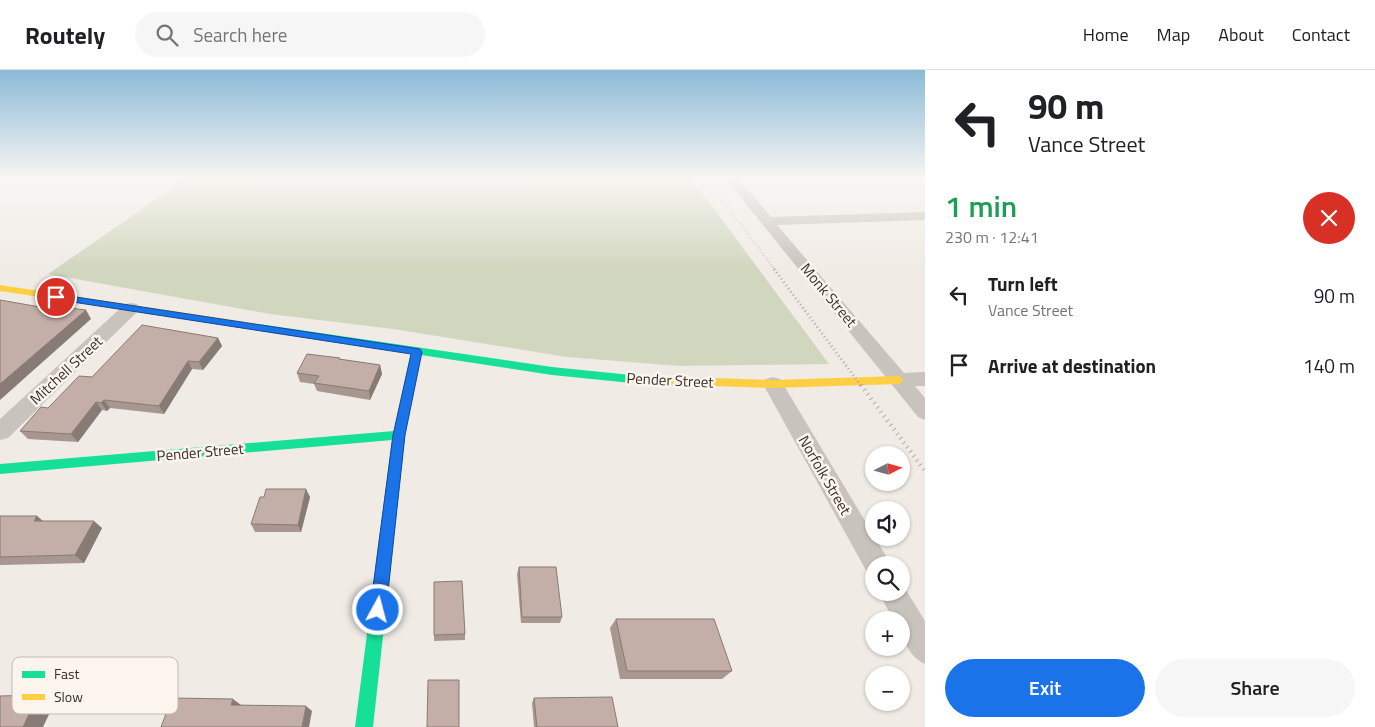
<!DOCTYPE html>
<html lang="en">
<head>
<meta charset="utf-8">
<style>
  :root { --surface:#fff; --page:#f6f6f6; --text:#202124; --muted:#757577; --line:#e0e0e0; --accent:#1a73e8 }
  body { margin:0; font-family:"Titillium Web",sans-serif; background:var(--page); color:var(--text); height:100vh; display:flex; flex-direction:column; font-size:19px; white-space:nowrap }
  * { box-sizing:border-box; margin:0 }
  p { font-size:16px; color:var(--muted) }
  .icon { flex:none; width:28px; height:28px; fill:none; stroke:currentColor; stroke-width:2; stroke-linecap:round; stroke-linejoin:round }
  .map { position:relative; flex:1; overflow:hidden }
  .sheet { display:flex; flex-direction:column; background:var(--surface); width:450px }
  .sheet>* { flex:none }
  .top-card { background:#fff; color:var(--text); overflow:hidden }
  .needle { width:32px; rotate:84deg }
  .buttons { position:absolute; left:865px; top:376px; display:grid; gap:10px }
  .buttons a { display:grid; place-items:center; width:45px; height:45px; border-radius:50%; background:var(--surface); box-shadow:0 1px 4px #0004; font-size:25px }
  .pin { position:absolute; display:grid; place-items:center; width:42px; height:42px; color:#fff; margin:-21px; border:2px solid #fff; border-radius:50%; box-shadow:0 1px 5px #0007 }
  .me { position:absolute; width:55px; margin:-28px; rotate:7deg; stroke-linejoin:round; filter:drop-shadow(0 0 4px #0008) }
  .turn { display:flex; align-items:center; gap:18px; height:105px; padding:0 20px; font-size:22px }
  .turn .icon { width:65px; height:65px; stroke-width:2.5 }
  .turn b { display:block; font-size:35px; line-height:42px }
  .round { display:grid; place-items:center; flex:none; width:52px; height:52px; border-radius:26px; background:var(--page) }
  .summary { display:flex; align-items:center; justify-content:space-between; height:85px; padding:0 20px }
  h1 { font-size:30px; font-weight:600; line-height:38px; color:#1e9e55 }
  .primary-button { display:flex; gap:10px; margin-top:auto; padding:10px 20px }
  .primary-button a { flex:1; height:58px; border-radius:30px; background:var(--accent); color:#fff; font-size:20px; font-weight:600; line-height:58px; text-align:center }
  .primary-button a+a { background:var(--page); color:var(--text) }
  ul { padding:0; list-style:none }
  li { display:flex; align-items:center; gap:15px; height:70px; padding:0 20px }
  li div { flex:1 }
  li b { display:block; font-size:19px }
  li em { font-style:normal }
  header { display:flex; align-items:center; gap:30px; box-sizing:border-box; height:70px; padding:0 25px; background:var(--surface); border-bottom:1px solid var(--line) }
  header strong { font-size:24px }
  nav { display:flex; gap:28px; margin-inline-start:auto; font-size:18px }
  .search { width:350px; height:45px; background:var(--page); display:flex; align-items:center; gap:12px; box-sizing:border-box; padding:0 18px; border-radius:28px; color:var(--muted); font-size:19px }
  main { display:flex; flex:1; min-height:0 }
  .map>svg:first-child { display:block }
  .green { fill:#d1d6bf }
  .lines { fill:none; stroke-linecap:round; stroke-linejoin:round }
  .street { fill:#c9c3be; fill-rule:evenodd }
  .fast { fill:#16e098; fill-rule:evenodd }
  .slow { fill:#ffcf43; fill-rule:evenodd }
  .rail-far2 { stroke:#b1aca8; stroke-width:2.5; stroke-dasharray:0.5 2.5; stroke-linecap:butt }
  .rail-far1 { stroke:#b1aca8; stroke-width:3; stroke-dasharray:1 3; stroke-linecap:butt }
  .rail { stroke:#b1aca8; stroke-width:4.5; stroke-dasharray:1 4.5; stroke-linecap:butt }
  .wall { fill:#a89690 }
  .shaded-wall { fill:#887a75 }
  .building { fill:#c3afa7; stroke:#887a75 }
  .route { fill:#1a73e8; stroke:#114b97 }
  .labels { text-anchor:middle; dominant-baseline:central; stroke-width:5; stroke-linejoin:round; paint-order:stroke }
  .street-label { font-size:15px; fill:#3b302b; stroke:#fbf5ee }
  .key { fill:#fbf5ee; stroke:#c1bab4; stroke-width:1 }
  .key-label { font-size:14px; fill:#3b302b }
</style>
</head>
<body>
<header>
<strong>Routely</strong>
<div class="search"><svg class="icon" aria-label="search" viewBox="0 0 24 24"><circle cx="10" cy="10" r="6"/><path d="M15 15l6 6"/></svg>Search here</div>
<nav><a>Home</a><a>Map</a><a>About</a><a>Contact</a></nav>
</header>
<main>
<div class="map">
<svg width="925" height="657" viewBox="0 0 925 657">
  <rect width="100%" height="100%" fill="#f0ebe5"/>
  <polygon class="green" points="187,108 691,108 829,294 680,296 567,287 393,259 270,244 48,204"/>
  <g class="lines">
    <g class="street">
      <polygon points="725,108 738,108 771,147 925,142 925,150 777,155 904,303 925,302 925,316 915,316 925,328 925,350 918,347"/>
      <polygon points="131,233 137,234 139,238 137,242 8,368 0,370 0,349 125,234"/>
      <polygon points="773,307 780,309 886,486 890,495 874,495 874,506 868,504 763,314 766,309"/>
      <path d="M 901,512 L 925,551 L 925,594 C 908,586 901,568 901,550 L 893,550 L 879,522 L 901,522 Z"/>
    </g>
    <polygon class="fast" points="259,254 552,297 631,305 636,309 631,313 552,305 421,285 405,365 373,657 355,657 392,370 0,404 0,394 394,361 411,283 256,259 254,257"/>
    <g class="slow">
      <polygon points="0,215 259,254 264,257 259,260 0,221"/>
      <polygon points="631,305 773,310 899,306 904,310 899,314 773,318 631,313 626,309"/>
    </g>
    <polyline class="rail-far2" points="706,108 775,200"/>
    <polyline class="rail-far1" points="774,199 862,317"/>
    <polyline class="rail" points="861,315 925,401"/>
  </g>
  <g class="wall">
    <polygon points="218,268 222,276 203,300 192,299 164,344 110,338 107,341 102,340 78,372 28,369 20,361 48,338 92,307"/>
    <polygon points="340,289 380,295 382,304 370,330 317,321 314,314 300,312 297,303"/>
    <polygon points="310,427 301,462 255,462 251,454"/>
    <polygon points="0,446 37,446 43,451 102,458 84,493 0,495"/>
    <polygon points="519,497 562,547 560,553 521,553 517,504"/>
    <polygon points="616,549 732,601 722,609 620,609 610,558"/>
    <polygon points="465,564 465,570 434,571 434,565"/>
    <polygon points="534,628 618,657 534,657 532,633"/>
  </g>
  <g class="shaded-wall">
    <polygon points="86,240 91,249 0,330 0,314"/>
    <polygon points="218,268 222,276 203,300 199,292"/>
    <polygon points="188,291 192,299 164,344 159,336"/>
    <polygon points="380,295 382,304 370,330 369,321"/>
    <polygon points="104,330 110,338 107,341 101,333"/>
    <polygon points="96,332 102,340 78,372 71,364"/>
    <polygon points="306,419 310,427 301,462 298,455"/>
    <polygon points="37,446 46,454 34,451"/>
    <polygon points="94,451 102,458 84,493 75,485"/>
    <polygon points="38,625 55,632 43,657 23,657"/>
    <polygon points="233,629 241,635 231,635"/>
    <polygon points="306,636 312,641 309,657 302,657"/>
  </g>
  <g class="building">
    <polygon points="0,230 40,237 43,235 86,240 0,314"/>
    <polygon points="142,255 218,268 199,292 188,291 159,336 104,330 101,333 96,332 71,364 20,361 41,337 48,338 79,306 92,307"/>
    <polygon points="307,284 340,288 339,289 380,295 369,321 314,313 319,306 297,303"/>
    <polygon points="266,419 306,419 298,455 251,454 260,427 264,427"/>
    <polygon points="0,446 37,446 34,451 94,451 75,485 0,487"/>
    <polygon points="519,497 556,497 562,547 522,547"/>
    <polygon points="462,511 465,564 434,565 434,512"/>
    <polygon points="616,549 714,549 732,601 627,601"/>
    <polygon points="428,610 459,610 459,657 427,657"/>
    <polygon points="38,625 23,657 0,657 0,626"/>
    <polygon points="612,627 618,657 537,657 534,628"/>
    <polygon points="172,628 233,629 231,635 306,636 302,657 161,657"/>
  </g>
  <linearGradient id="sky" x2="0" y2="1"><stop stop-color="#8bbad8"/><stop offset="0.54" stop-color="#f8f6f3"/><stop offset="1" stop-color="#f8f6f3" stop-opacity="0"/></linearGradient>
  <rect width="925" height="200" fill="url(#sky)"/>
  <polygon class="route" points="56,224 420,279 422,282 405,365 386,540 384,546 378,548 373,546 370,540 393,365 411,284 53,229 52,227"/>
  <g class="labels">
    <g class="street-label">
      <text transform="translate(829 225) rotate(50)">Monk Street</text>
      <text transform="translate(66 300) rotate(-43)">Mitchell Street</text>
      <text transform="translate(670 310) rotate(3)">Pender Street</text>
      <text transform="translate(200 382) rotate(-5)">Pender Street</text>
      <text transform="translate(825 405) rotate(60)">Norfolk Street</text>
    </g>
  </g>
  <rect x="12" y="587" width="166" height="57" rx="8" class="key"/>
  <rect x="22" y="601" width="23" height="7" fill="#16e098"/>
  <rect x="22" y="624" width="23" height="6" fill="#ffcf43"/>
  <g class="key-label">
    <text x="54" y="609">Fast</text>
    <text x="54" y="632">Slow</text>
  </g>
</svg>
<div class="buttons">
<a><svg class="needle" viewBox="-14 -14 28 28"><path d="M0-13l5 13h-10z" fill="#e53935"/><path d="M0 13l5-13h-10z" fill="#757577"/></svg></a>
<a><svg class="icon" aria-label="sound" viewBox="0 0 24 24"><path d="M4 9h4l5-4v14l-5-4H4zM17 9q2 3 0 6"/></svg></a>
<a><svg class="icon" aria-label="search" viewBox="0 0 24 24"><circle cx="10" cy="10" r="6"/><path d="M15 15l6 6"/></svg></a>
<a>+</a>
<a>−</a>
</div>
<div class="pin" style="left:56px;top:227px;background:#d93025"><svg class="icon" aria-label="arrive" viewBox="0 0 24 24"><path d="M6 21V4h12l-3 4 3 4H6"/></svg></div>
<svg class="me" style="left:378px;top:540px" viewBox="-20 -20 40 40"><circle r="17" fill="#1a73e8" stroke="#fff" stroke-width="3"/><path d="M0-11L8 9 0 5-8 9z" fill="#fff"/></svg>
</div>
<section class="sheet">
<div class="top-card">
<div class="turn"><svg class="icon" aria-label="left" viewBox="0 0 24 24"><path d="M17 20v-9H6M10 6l-5 5 5 5"/></svg><div><b>90 m</b>Vance Street</div></div>
</div>
<div class="summary"><div><h1>1 min</h1><p>230 m · 12:41</p></div><a class="round" style="background:#d93025;color:#fff"><svg class="icon" aria-label="close" viewBox="0 0 24 24"><path d="M6 6l12 12M18 6L6 18"/></svg></a></div>
<ul>
<li><svg class="icon" aria-label="left" viewBox="0 0 24 24"><path d="M17 20v-9H6M10 6l-5 5 5 5"/></svg><div><b>Turn left</b><p>Vance Street</p></div><em>90 m</em></li>
<li><svg class="icon" aria-label="arrive" viewBox="0 0 24 24"><path d="M6 21V4h12l-3 4 3 4H6"/></svg><div><b>Arrive at destination</b></div><em>140 m</em></li>
</ul>
<div class="primary-button"><a>Exit</a><a>Share</a></div>
</section>
</main>
</body>
</html>
